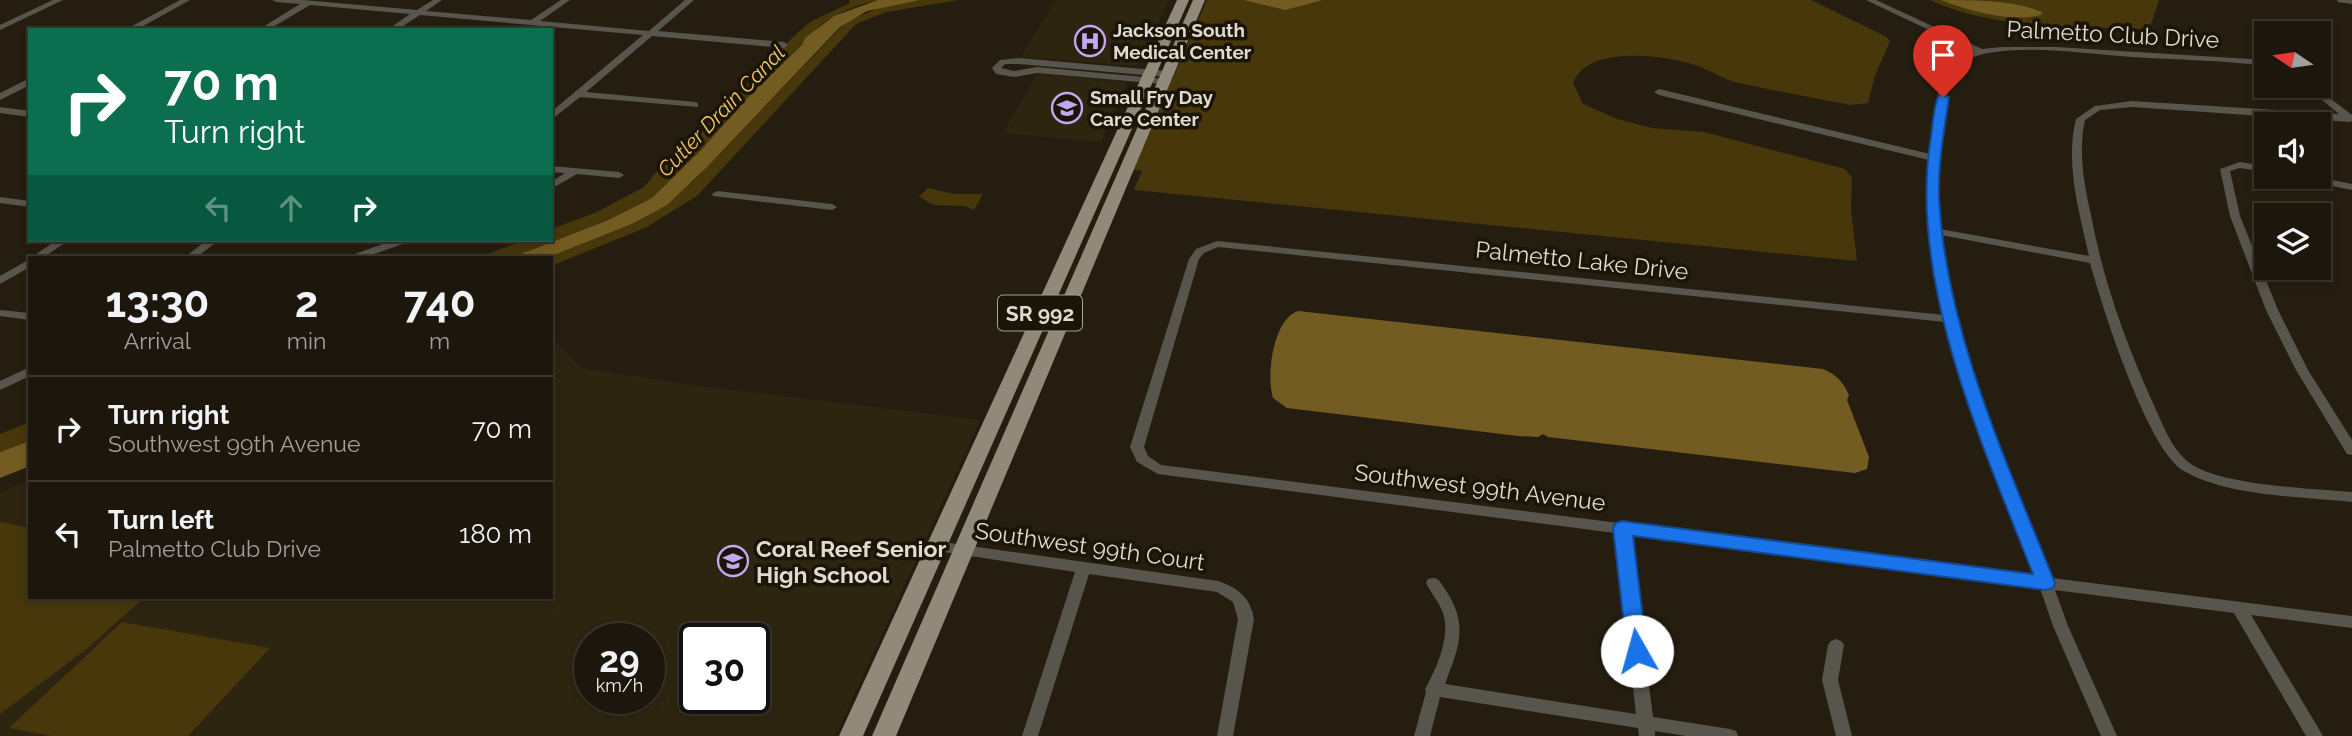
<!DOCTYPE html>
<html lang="en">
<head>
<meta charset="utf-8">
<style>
  :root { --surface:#1c160c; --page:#29231a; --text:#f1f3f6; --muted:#a09f9d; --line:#3a352d }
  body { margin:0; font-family:Raleway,sans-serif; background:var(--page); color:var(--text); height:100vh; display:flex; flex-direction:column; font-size:26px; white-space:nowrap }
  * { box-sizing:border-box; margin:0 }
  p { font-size:23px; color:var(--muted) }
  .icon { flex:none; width:38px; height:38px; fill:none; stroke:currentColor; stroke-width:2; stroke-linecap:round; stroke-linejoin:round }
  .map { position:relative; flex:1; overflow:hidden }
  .side { position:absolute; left:28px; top:256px; width:525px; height:343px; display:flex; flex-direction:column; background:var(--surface); border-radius:0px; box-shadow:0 4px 10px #0003,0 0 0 2px var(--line) }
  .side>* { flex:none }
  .guide { position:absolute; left:28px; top:28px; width:525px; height:214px; border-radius:0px; box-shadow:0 4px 10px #0003,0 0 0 2px var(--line); background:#0b6e4f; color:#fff; overflow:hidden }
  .needle { width:46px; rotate:283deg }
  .tools { position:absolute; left:2254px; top:21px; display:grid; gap:14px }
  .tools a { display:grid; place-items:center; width:77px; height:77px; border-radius:0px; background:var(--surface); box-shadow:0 4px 10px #0003,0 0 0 2px var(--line); font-size:35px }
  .speed { position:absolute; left:574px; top:623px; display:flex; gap:14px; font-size:35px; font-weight:700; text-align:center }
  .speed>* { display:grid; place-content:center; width:91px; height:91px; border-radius:50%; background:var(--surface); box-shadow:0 4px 10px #0003,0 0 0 2px var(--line); line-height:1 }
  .speed small { font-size:18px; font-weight:400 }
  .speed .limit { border:4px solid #111; border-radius:10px; background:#fff; color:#111 }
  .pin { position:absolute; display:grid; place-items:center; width:60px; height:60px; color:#fff; margin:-72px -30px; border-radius:50% 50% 50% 0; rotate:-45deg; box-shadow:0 0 7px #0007 }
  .pin .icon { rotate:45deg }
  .me { position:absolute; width:77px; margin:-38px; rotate:353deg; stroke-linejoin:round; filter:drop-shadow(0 0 5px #0008) }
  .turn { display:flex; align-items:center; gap:24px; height:147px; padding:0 21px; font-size:32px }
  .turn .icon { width:91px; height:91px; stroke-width:2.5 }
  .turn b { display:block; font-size:49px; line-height:60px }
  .lanes { display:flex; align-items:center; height:66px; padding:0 21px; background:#0003; justify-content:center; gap:35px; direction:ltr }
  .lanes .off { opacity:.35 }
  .eta { display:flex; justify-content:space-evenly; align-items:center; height:119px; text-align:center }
  .eta b { font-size:42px; font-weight:700; line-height:49px }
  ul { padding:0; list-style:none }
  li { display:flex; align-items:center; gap:21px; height:105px; padding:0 21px; border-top:2px solid var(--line) }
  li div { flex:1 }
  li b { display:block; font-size:26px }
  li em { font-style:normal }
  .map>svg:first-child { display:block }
  .built { fill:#2e2510; fill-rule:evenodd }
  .green { fill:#47370b }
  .water { fill:#735c22 }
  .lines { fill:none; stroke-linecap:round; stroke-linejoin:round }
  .minor { fill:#58554d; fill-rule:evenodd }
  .primary { fill:#918a7b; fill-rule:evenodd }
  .route { fill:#1a73e8; stroke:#114b97; stroke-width:2 }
  .labels { text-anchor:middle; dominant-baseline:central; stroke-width:7; stroke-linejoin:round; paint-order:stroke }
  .far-poi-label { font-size:19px; font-weight:bold; fill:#dfdbd1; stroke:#1b1507; text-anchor:start }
  .far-water-label { font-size:21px; font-style:italic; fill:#f2c75f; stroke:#1b1507 }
  .shield { fill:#1b1507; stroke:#a4a094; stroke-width:2 }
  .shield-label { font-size:21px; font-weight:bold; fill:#dfdbd1 }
  .street-label { font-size:23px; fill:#dfdbd1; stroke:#1b1507 }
  .poi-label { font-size:23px; font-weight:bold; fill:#dfdbd1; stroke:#1b1507; text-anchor:start }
</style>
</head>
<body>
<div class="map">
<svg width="2352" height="736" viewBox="0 0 2352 736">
  <rect width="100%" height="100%" fill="#251e10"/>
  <g class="built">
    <polygon points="1056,0 1169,0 1140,62 1135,66 1021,57"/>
    <polygon points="1037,74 1127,82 1101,142 1003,133"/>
    <path d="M 551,336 L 581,368 L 699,386 L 980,420 L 835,736 L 0,736 L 0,492 L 30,480 L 30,597 L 551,597 ZM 590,639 L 649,639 L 649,698 L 590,698 ZM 695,639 L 754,639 L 754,698 L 695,698 Z"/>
  </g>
  <g class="green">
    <path d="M 849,0 L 878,0 C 860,4 842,11 826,21 C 818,26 814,35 805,38 L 802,45 L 750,95 L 702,149 L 652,198 L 606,221 L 513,257 L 480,257 L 524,240 L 551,240 L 551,229 L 595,213 L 644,187 L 664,163 L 726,107 L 792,38 L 810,22 L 850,3 Z"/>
    <polygon points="920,0 959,0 886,12 856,24 697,196 645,228 551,266 551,257 549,257 632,224 692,182 847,21 884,6"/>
    <path d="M 1207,0 L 1811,0 L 1887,37 L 1890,41 L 1875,76 L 1868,103 L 1850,105 C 1813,98 1776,91 1739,83 C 1724,80 1710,70 1695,65 C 1664,55 1587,45 1573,83 L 1583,104 L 1617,119 L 1652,128 L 1704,132 L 1845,169 L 1852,178 L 1851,210 L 1857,261 L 1134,190 L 1142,171 L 1133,169 Z"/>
    <path d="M 1930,0 L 2159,0 L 2149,30 C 2077,25 1997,31 1930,0 Z"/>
    <polygon points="928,188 954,194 983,194 974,210 965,206 934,205 919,197"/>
    <polygon points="30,422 30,441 0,452 0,434"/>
    <polygon points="0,522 30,528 30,597 145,597 84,651 0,714"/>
    <polygon points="122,622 270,648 188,736 52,736 9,728"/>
  </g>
  <g class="water">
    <polygon points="878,0 920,0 867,11 840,27 706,168 667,205 632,224 549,257 513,257 606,221 652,198 702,149 750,95 802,45 805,38 834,16"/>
    <polygon points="1244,0 1323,0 1285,10"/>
    <path d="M 1941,0 C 1975,0 2013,0 2042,12 L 2041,15 C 2014,23 1968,11 1941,0 Z"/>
    <path d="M 1298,311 L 1823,369 C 1837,375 1843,382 1849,395 L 1847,400 L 1869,457 L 1867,469 L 1855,473 L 1548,437 L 1543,434 L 1538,437 L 1518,436 L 1287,408 L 1273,398 C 1266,376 1273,319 1298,311 Z"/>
    <polygon points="30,441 30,466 0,478 0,452"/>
  </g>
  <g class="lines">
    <g class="minor">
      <polygon points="53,0 63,0 0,30 0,25"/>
      <polygon points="180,0 190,0 136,30 125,30"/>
      <polygon points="272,0 303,0 417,10 433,0 442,0 426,11 531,20 561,0 570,0 540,21 649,31 685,0 694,0 658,31 784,42 788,45 784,48 652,36 586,92 695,102 698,103 698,107 580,97 551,120 551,112 643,35 420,15 397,30 387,30 410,14 310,5 268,30 258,30 300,4 276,2"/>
      <path d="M 1866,0 L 1876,0 L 1982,49 L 2002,47 L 2056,47 L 2266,60 L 2266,66 C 2222,60 2177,60 2132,57 C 2086,54 2035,45 1988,53 C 1978,55 1967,58 1960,66 C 1936,94 1938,192 1940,229 L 2089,256 C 2079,212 2065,163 2076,119 L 2095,106 L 2132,101 L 2339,114 L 2305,86 L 2314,86 L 2352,115 L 2352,121 L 2350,122 L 2132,107 L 2100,110 L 2085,120 C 2078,151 2084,184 2091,215 C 2103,280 2125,341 2152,401 C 2162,422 2171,450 2191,464 C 2224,486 2311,488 2352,492 L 2352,502 C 2303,497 2226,496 2184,471 C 2147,450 2102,306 2090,263 L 1941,235 C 1952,313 1974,385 2002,458 C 2018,498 2039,537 2052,578 L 2352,616 L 2352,628 L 2251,615 L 2323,736 L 2306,736 L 2234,613 L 2055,590 L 2068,626 L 2117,736 L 2101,736 L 2053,626 L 2040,588 L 1630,535 L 1653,717 L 1730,729 L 1736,731 L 1738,736 L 1686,736 L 1655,731 L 1655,736 L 1639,736 L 1638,728 L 1440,697 L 1430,736 L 1414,736 L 1426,692 L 1425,689 C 1436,670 1451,636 1443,613 C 1439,602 1431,593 1426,583 L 1428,579 C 1438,576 1439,581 1445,589 C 1469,625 1459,647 1445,684 L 1636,714 L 1615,533 L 1158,474 L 1137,462 L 1130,447 L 1189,259 L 1196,249 L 1217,241 L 1944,315 C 1932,265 1923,211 1929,160 L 1659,95 L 1654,92 L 1659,89 L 1930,154 C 1934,119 1933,65 1973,51 ZM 1218,247 L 1945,322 L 1968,401 L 2037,576 L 1161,465 L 1148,456 L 1144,447 L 1199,259 L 1204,253 Z"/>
      <polygon points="2337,0 2352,0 2352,4 2338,2"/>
      <polygon points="1019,58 1166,71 1170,74 1166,77 1019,64 1005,64 1001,68 1014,71 1037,67 1165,79 1166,81 1162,84 1037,73 1014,77 996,74 992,68 1000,60"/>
      <polygon points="30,78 30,85 0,100 0,93"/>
      <polygon points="0,107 30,111 30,117 0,113"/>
      <polygon points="2240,162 2266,166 2266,172 2240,168 2230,171 2240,216 2278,310 2308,370 2352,440 2352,455 2347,454 2296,370 2266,310 2230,216 2220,169"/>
      <polygon points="551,166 619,172 624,175 619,178 577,174 551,189 551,182 565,173 551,172"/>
      <polygon points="2298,177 2317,177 2352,184 2352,190 2303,180"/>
      <polygon points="717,191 832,204 837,207 832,210 713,196 712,194"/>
      <polygon points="0,197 30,201 30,207 0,203"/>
      <polygon points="57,240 69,240 44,257 32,257"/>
      <polygon points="207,240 219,240 197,257 185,257"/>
      <polygon points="394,240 409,240 408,242 366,257 351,257 352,255"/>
      <polygon points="30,259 30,267 0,284 0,276"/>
      <polygon points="0,310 30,313 30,320 0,316"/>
      <polygon points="30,367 30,376 0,390 0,381"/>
      <path d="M 936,541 L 1218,581 C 1238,588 1250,597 1254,619 L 1233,736 L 1217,736 L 1238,619 L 1233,602 L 1217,592 L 1089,574 L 1038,736 L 1022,736 L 1075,572 L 931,550 L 929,546 L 931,542 Z"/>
      <polygon points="1836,639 1841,641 1844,645 1838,680 1852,736 1836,736 1822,680 1828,645 1831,641"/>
    </g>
    <g class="primary">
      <polygon points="1177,0 1189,0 863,736 839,736"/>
      <polygon points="1193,0 1205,0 896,736 872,736"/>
    </g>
  </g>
  <path class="route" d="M 1939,95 L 1949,97 C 1944,131 1938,164 1939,198 C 1946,332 2006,460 2055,583 L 2053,588 L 2046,590 L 1633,536 L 1647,651 L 1644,657 L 1637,659 L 1630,657 L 1627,651 L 1613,528 L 1616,523 L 1622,521 L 2033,574 C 1982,444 1907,278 1931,137 C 1933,123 1933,107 1939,95 Z"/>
  <defs>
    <g id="hospital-ring" transform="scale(1.575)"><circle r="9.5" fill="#1b1507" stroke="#c4a7f1" stroke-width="1.5"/><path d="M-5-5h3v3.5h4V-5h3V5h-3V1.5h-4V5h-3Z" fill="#c4a7f1"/></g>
    <g id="school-ring" transform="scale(1.575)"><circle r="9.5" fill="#1b1507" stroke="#c4a7f1" stroke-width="1.5"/><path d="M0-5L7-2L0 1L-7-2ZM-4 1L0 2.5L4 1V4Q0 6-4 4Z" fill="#c4a7f1"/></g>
  </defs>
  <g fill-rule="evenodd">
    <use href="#hospital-ring" x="1090" y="41"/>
    <use href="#school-ring" x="1067" y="108"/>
    <use href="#school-ring" x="733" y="561"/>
  </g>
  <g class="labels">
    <g class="far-poi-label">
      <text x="1113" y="30">Jackson South<tspan x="1113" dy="22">Medical Center</tspan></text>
      <text x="1090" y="97">Small Fry Day<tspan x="1090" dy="22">Care Center</tspan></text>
    </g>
    <g class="far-water-label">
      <text transform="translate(721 111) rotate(-46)">Cutler Drain Canal</text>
    </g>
    <rect class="shield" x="998" y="295.5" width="84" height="35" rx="5"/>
    <g class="shield-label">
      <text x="1040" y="313">SR 992</text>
    </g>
    <g class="street-label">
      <text transform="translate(2113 34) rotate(3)">Palmetto Club Drive</text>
      <text transform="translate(1582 260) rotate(6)">Palmetto Lake Drive</text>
      <text transform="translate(1480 487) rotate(7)">Southwest 99th Avenue</text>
      <text transform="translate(1090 546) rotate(8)">Southwest 99th Court</text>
    </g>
    <g class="poi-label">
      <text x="756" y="548">Coral Reef Senior<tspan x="756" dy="26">High School</tspan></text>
    </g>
  </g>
</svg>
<div class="tools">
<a><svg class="needle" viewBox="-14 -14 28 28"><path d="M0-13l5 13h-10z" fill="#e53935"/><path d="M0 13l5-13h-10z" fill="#a09f9d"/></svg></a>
<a><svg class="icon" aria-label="sound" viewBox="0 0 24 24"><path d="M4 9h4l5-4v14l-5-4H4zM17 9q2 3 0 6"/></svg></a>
<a><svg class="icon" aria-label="layers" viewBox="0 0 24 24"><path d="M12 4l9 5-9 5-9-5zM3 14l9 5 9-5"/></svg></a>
</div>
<div class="speed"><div>29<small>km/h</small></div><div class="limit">30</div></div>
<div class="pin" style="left:1943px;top:97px;background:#d93025"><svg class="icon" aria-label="arrive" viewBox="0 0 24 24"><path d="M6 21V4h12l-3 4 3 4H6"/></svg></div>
<svg class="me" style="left:1637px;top:651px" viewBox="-20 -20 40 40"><circle r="19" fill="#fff"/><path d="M0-13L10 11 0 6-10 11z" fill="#1a73e8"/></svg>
<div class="guide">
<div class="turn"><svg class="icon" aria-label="right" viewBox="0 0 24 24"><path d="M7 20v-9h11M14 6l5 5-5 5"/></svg><div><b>70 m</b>Turn right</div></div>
<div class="lanes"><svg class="icon off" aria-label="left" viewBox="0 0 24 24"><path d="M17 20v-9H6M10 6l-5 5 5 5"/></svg><svg class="icon off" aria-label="ahead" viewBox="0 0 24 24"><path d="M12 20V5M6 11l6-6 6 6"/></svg><svg class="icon" aria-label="right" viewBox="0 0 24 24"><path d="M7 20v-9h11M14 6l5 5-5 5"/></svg></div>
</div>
<section class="side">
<div class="eta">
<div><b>13:30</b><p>Arrival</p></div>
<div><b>2</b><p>min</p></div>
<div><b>740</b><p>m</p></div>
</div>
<ul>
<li><svg class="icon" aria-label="right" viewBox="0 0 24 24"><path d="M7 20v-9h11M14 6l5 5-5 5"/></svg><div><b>Turn right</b><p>Southwest 99th Avenue</p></div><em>70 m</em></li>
<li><svg class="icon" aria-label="left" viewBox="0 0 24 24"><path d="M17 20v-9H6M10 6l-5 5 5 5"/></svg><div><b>Turn left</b><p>Palmetto Club Drive</p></div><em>180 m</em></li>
</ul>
</section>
</div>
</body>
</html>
